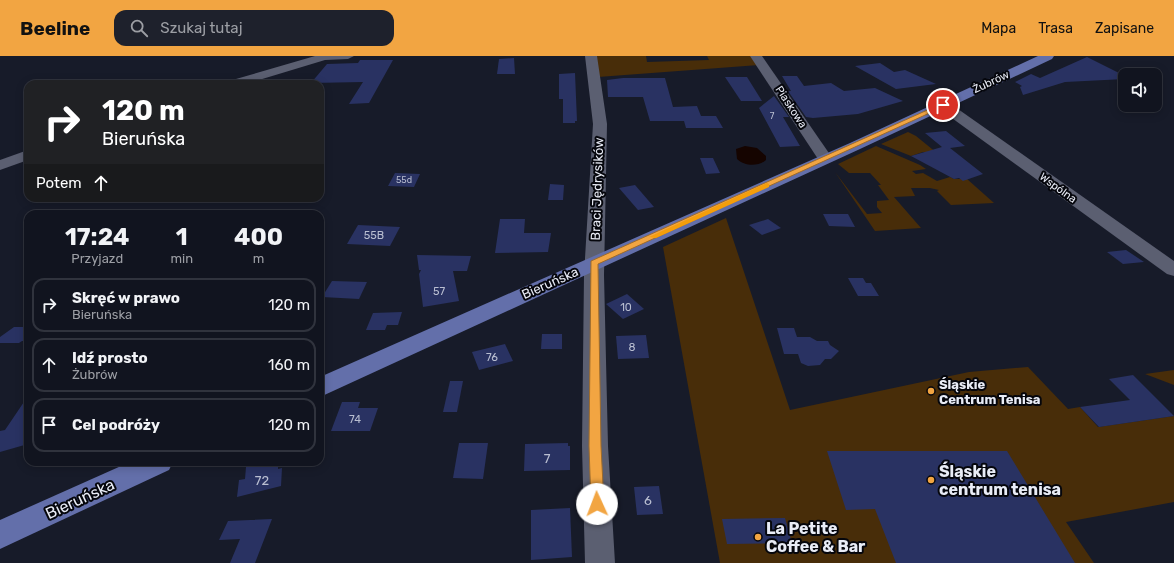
<!DOCTYPE html>
<html lang="pl">
<head>
<meta charset="utf-8">
<style>
  :root { --surface:#11141f; --page:#1e212c; --text:#f1f3f6; --muted:#9c9ea4; --line:#30333d; --accent:#f2a542 }
  body { margin:0; font-family:Rubik,sans-serif; background:var(--page); color:var(--text); height:100vh; display:flex; flex-direction:column; font-size:15px; white-space:nowrap }
  * { box-sizing:border-box; margin:0 }
  p { font-size:13px; color:var(--muted) }
  .icon { flex:none; width:22px; height:22px; fill:none; stroke:currentColor; stroke-width:2; stroke-linecap:round; stroke-linejoin:round }
  .map { position:relative; flex:1; overflow:hidden }
  .side { position:absolute; left:24px; top:154px; width:300px; height:256px; display:flex; flex-direction:column; background:var(--surface); border-radius:12px; box-shadow:0 2px 10px #0003,0 0 0 1px var(--line) }
  .side>* { flex:none }
  .banner { position:absolute; left:24px; top:24px; width:300px; height:122px; border-radius:12px; box-shadow:0 2px 10px #0003,0 0 0 1px var(--line); background:#202124; color:#fff; overflow:hidden }
  .buttons { position:absolute; left:1118px; top:12px; display:grid; gap:8px }
  .buttons a { display:grid; place-items:center; width:44px; height:44px; border-radius:8px; background:var(--surface); box-shadow:0 2px 10px #0003,0 0 0 1px var(--line); font-size:20px }
  .pin { position:absolute; display:grid; place-items:center; width:34px; height:34px; color:#fff; margin:-17px; border:2px solid #fff; border-radius:50%; box-shadow:0 1px 4px #0007 }
  .me { position:absolute; width:44px; margin:-22px; rotate:358deg; stroke-linejoin:round; filter:drop-shadow(0 0 3px #0008) }
  .turn { display:flex; align-items:center; gap:14px; height:84px; padding:0 12px; font-size:18px }
  .turn .icon { width:52px; height:52px; stroke-width:2.5 }
  .turn b { display:block; font-size:28px; line-height:34px }
  .then { display:flex; align-items:center; height:38px; padding:0 12px; background:#0003; gap:8px; font-size:15px }
  .eta { display:flex; justify-content:space-evenly; align-items:center; height:68px; text-align:center }
  .eta b { font-size:24px; font-weight:700; line-height:28px }
  ul { padding:0; list-style:none }
  li { display:flex; align-items:center; gap:12px; height:54px; margin:0 8px 6px; padding:0 4px; border:2px solid var(--line); border-radius:12px }
  li div { flex:1 }
  li b { display:block; font-size:15px }
  li em { font-style:normal }
  header { display:flex; align-items:center; gap:24px; box-sizing:border-box; height:56px; padding:0 20px; background:var(--accent); color:#111 }
  header strong { font-size:19px }
  nav { display:flex; gap:22px; margin-inline-start:auto; font-size:14px }
  .search { width:280px; height:36px; background:var(--page); display:flex; align-items:center; gap:10px; box-sizing:border-box; padding:0 14px; border-radius:12px; color:var(--muted); font-size:15px }
  .map>svg:first-child { display:block }
  .green { fill:#482d09 }
  .water { fill:#150400 }
  .building { fill:#293262 }
  .lines { fill:none; stroke-linecap:round; stroke-linejoin:round }
  .minor { fill:#5b5f71; fill-rule:evenodd }
  .major { fill:#636faa; fill-rule:evenodd }
  .route { fill:#f2a542; stroke:#9d6b2b }
  .slow { fill:#f59e0b }
  .poi-dot { fill:#f2a542; stroke:#05060c; stroke-width:1.5 }
  .labels { text-anchor:middle; dominant-baseline:central; stroke-width:4; stroke-linejoin:round; paint-order:stroke }
  .far-number-label { font-size:9px; fill:#b9bed1 }
  .far-street-label { font-size:11px; fill:#e9ecf6; stroke:#05060c }
  .number-label { font-size:11px; fill:#b9bed1 }
  .street-label { font-size:13px; fill:#e9ecf6; stroke:#05060c }
  .poi-label { font-size:13px; font-weight:bold; fill:#e9ecf6; stroke:#05060c; text-anchor:start }
  .near-number-label { font-size:13px; fill:#b9bed1 }
  .near-poi-label { font-size:16px; font-weight:bold; fill:#e9ecf6; stroke:#05060c; text-anchor:start }
  .near-street-label { font-size:16px; fill:#e9ecf6; stroke:#05060c }
</style>
</head>
<body>
<header>
<strong>Beeline</strong>
<div class="search"><svg class="icon" aria-label="search" viewBox="0 0 24 24"><circle cx="10" cy="10" r="6"/><path d="M15 15l6 6"/></svg>Szukaj tutaj</div>
<nav><a>Mapa</a><a>Trasa</a><a>Zapisane</a></nav>
</header>
<div class="map">
<svg width="1174" height="507" viewBox="0 0 1174 507">
  <rect width="100%" height="100%" fill="#171b29"/>
  <g class="green">
    <polygon points="594,0 646,0 647,6 709,4 707,0 753,0 759,9 598,21"/>
    <polygon points="908,76 916,80 943,102 923,96 911,100 881,88"/>
    <polygon points="876,90 920,109 926,113 912,115 916,118 923,117 937,125 950,121 954,123 967,123 994,147 951,149 937,135 939,134 930,132 911,132 915,140 894,141 921,172 875,175 835,116 867,158 882,157 877,151 877,145 889,144 878,129 881,129 870,117 849,117 838,108"/>
    <polygon points="726,162 790,354 969,316 1028,311 1068,353 1080,351 1098,371 1174,360 1174,446 1066,466 1094,507 720,507 663,191"/>
    <polygon points="1174,314 1174,329 1145,318"/>
  </g>
  <path class="water" d="M 745,90 L 757,92 L 766,100 L 766,104 C 758,111 744,110 737,103 L 736,93 Z"/>
  <g class="building">
    <polygon points="1087,1 1125,20 1125,23 1065,26 1023,39 1020,31 1022,30 1015,26 1031,18 1040,22"/>
    <polygon points="514,2 515,18 497,18 499,3"/>
    <polygon points="360,4 393,4 369,47 349,48 363,26 311,27 327,8 358,7"/>
    <polygon points="880,7 894,16 905,14 936,28 896,33 855,10"/>
    <polygon points="575,17 577,65 575,65 575,67 563,67 563,43 559,43 559,18"/>
    <polygon points="782,20 797,20 804,30 831,27 844,35 875,32 903,45 858,58 813,62 806,61 788,35 791,35"/>
    <polygon points="725,21 747,21 762,45 741,45"/>
    <polygon points="623,22 665,22 673,51 697,50 701,60 716,60 723,72 686,72 684,65 650,65 643,41 608,41 607,24"/>
    <polygon points="774,40 789,61 783,61 800,90 780,91 759,52"/>
    <polygon points="946,75 965,90 950,92 983,118 963,125 959,122 954,123 911,100 942,91 925,77"/>
    <polygon points="700,102 713,102 720,117 706,118"/>
    <polygon points="395,117 420,118 414,131 388,130"/>
    <polygon points="550,128 564,129 563,144 548,144"/>
    <polygon points="635,129 654,151 638,154 619,132"/>
    <polygon points="823,158 848,158 855,171 829,170"/>
    <polygon points="500,163 525,163 524,177 551,177 548,196 495,197"/>
    <polygon points="768,163 781,172 762,179 749,169"/>
    <polygon points="358,169 400,171 390,190 347,188"/>
    <polygon points="1126,194 1144,206 1123,208 1107,196"/>
    <polygon points="417,199 471,200 467,215 453,215 459,245 423,251 419,218 421,214 419,214"/>
    <polygon points="848,222 863,222 866,227 871,227 879,240 858,240"/>
    <polygon points="332,225 367,226 359,243 322,241"/>
    <polygon points="627,238 644,253 623,263 606,248"/>
    <polygon points="402,256 398,269 387,269 385,274 366,274 373,257"/>
    <polygon points="14,271 28,271 28,285 22,285 19,287 0,287 0,281"/>
    <polygon points="777,272 794,272 797,281 810,281 817,285 828,285 830,289 839,295 831,303 825,303 820,309 808,310 801,307 798,298 784,298"/>
    <polygon points="542,278 562,278 562,293 541,293"/>
    <polygon points="646,279 649,302 618,303 616,280"/>
    <polygon points="505,288 513,305 479,314 472,296"/>
    <polygon points="1133,319 1174,360 1099,371 1080,351 1130,344 1109,323"/>
    <polygon points="450,325 463,325 457,356 443,356"/>
    <polygon points="28,340 28,388 0,396 0,375 5,374"/>
    <polygon points="342,346 360,346 358,352 378,352 370,375 331,375"/>
    <polygon points="459,387 488,387 483,423 453,422"/>
    <polygon points="568,387 568,390 570,390 570,414 524,415 525,388"/>
    <polygon points="827,395 1007,395 1075,507 896,507 875,453 846,454"/>
    <polygon points="268,406 278,406 278,413 282,412 281,430 237,441 239,424 245,423 246,411"/>
    <polygon points="659,430 663,458 637,459 634,431"/>
    <polygon points="570,452 572,501 531,504 531,454"/>
    <polygon points="785,462 792,487 727,488 722,463"/>
    <polygon points="272,463 255,507 230,507 240,483 219,484 228,465"/>
  </g>
  <g class="lines">
    <g class="minor">
      <polygon points="315,0 354,0 348,3 325,4 246,28 227,28 229,25"/>
      <polygon points="585,0 597,0 607,68 604,219 608,390 615,507 585,507 582,390 584,219 593,68"/>
      <polygon points="750,0 762,0 833,103 830,106 820,106"/>
      <polygon points="943,45 948,46 1174,205 1174,220 1167,218 938,52 936,49 938,46"/>
      <polygon points="28,94 28,104 0,114 0,104"/>
    </g>
    <g class="major">
      <polygon points="1038,0 1054,0 1052,3 860,93 320,341 320,321 850,87"/>
      <polygon points="130,406 173,406 169,414 0,493 0,464"/>
    </g>
  </g>
  <polygon class="route" points="943,47 945,50 598,208 601,390 604,448 602,452 597,454 593,452 591,448 589,390 591,205"/>
  <polygon class="slow" points="767,127 769,128 769,131 656,182 649,181"/>
  <g class="poi-dot">
    <circle cx="931" cy="335" r="4"/>
    <circle cx="931" cy="424" r="4"/>
    <circle cx="758" cy="481" r="4"/>
  </g>
  <g class="labels">
    <g class="far-number-label">
      <text x="772" y="60">7</text>
      <text x="404" y="124">55d</text>
    </g>
    <g class="far-street-label">
      <text transform="translate(991 26) rotate(-25)">Żubrów</text>
      <text transform="translate(791 51) rotate(57)">Piaskowa</text>
      <text transform="translate(1058 132) rotate(36)">Wspólna</text>
    </g>
    <g class="number-label">
      <text x="374" y="179">55B</text>
      <text x="439" y="235">57</text>
      <text x="626" y="251">10</text>
      <text x="632" y="291">8</text>
      <text x="492" y="301">76</text>
      <text x="355" y="363">74</text>
    </g>
    <g class="street-label">
      <text transform="translate(597 133) rotate(-88)">Braci Jędrysików</text>
      <text transform="translate(550 227) rotate(-24)">Bieruńska</text>
    </g>
    <g class="poi-label">
      <text x="939" y="328">Śląskie<tspan x="939" dy="15">Centrum Tenisa</tspan></text>
    </g>
    <g class="near-number-label">
      <text x="547" y="402">7</text>
      <text x="262" y="424">72</text>
      <text x="648" y="444">6</text>
    </g>
    <g class="near-poi-label">
      <text x="939" y="415">Śląskie<tspan x="939" dy="18">centrum tenisa</tspan></text>
      <text x="766" y="472">La Petite<tspan x="766" dy="18">Coffee &amp; Bar</tspan></text>
    </g>
    <g class="near-street-label">
      <text transform="translate(80 443) rotate(-25)">Bieruńska</text>
    </g>
  </g>
</svg>
<div class="buttons">
<a><svg class="icon" aria-label="sound" viewBox="0 0 24 24"><path d="M4 9h4l5-4v14l-5-4H4zM17 9q2 3 0 6"/></svg></a>
</div>
<div class="pin" style="left:943px;top:49px;background:#d93025"><svg class="icon" aria-label="arrive" viewBox="0 0 24 24"><path d="M6 21V4h12l-3 4 3 4H6"/></svg></div>
<svg class="me" style="left:597px;top:448px" viewBox="-20 -20 40 40"><circle r="19" fill="#fff"/><path d="M0-13L10 11 0 6-10 11z" fill="#f2a542"/></svg>
<div class="banner">
<div class="turn"><svg class="icon" aria-label="right" viewBox="0 0 24 24"><path d="M7 20v-9h11M14 6l5 5-5 5"/></svg><div><b>120 m</b>Bieruńska</div></div>
<div class="then">Potem<svg class="icon" aria-label="ahead" viewBox="0 0 24 24"><path d="M12 20V5M6 11l6-6 6 6"/></svg></div>
</div>
<section class="side">
<div class="eta">
<div><b>17:24</b><p>Przyjazd</p></div>
<div><b>1</b><p>min</p></div>
<div><b>400</b><p>m</p></div>
</div>
<ul>
<li><svg class="icon" aria-label="right" viewBox="0 0 24 24"><path d="M7 20v-9h11M14 6l5 5-5 5"/></svg><div><b>Skręć w prawo</b><p>Bieruńska</p></div><em>120 m</em></li>
<li><svg class="icon" aria-label="ahead" viewBox="0 0 24 24"><path d="M12 20V5M6 11l6-6 6 6"/></svg><div><b>Idź prosto</b><p>Żubrów</p></div><em>160 m</em></li>
<li><svg class="icon" aria-label="arrive" viewBox="0 0 24 24"><path d="M6 21V4h12l-3 4 3 4H6"/></svg><div><b>Cel podróży</b></div><em>120 m</em></li>
</ul>
</section>
</div>
</body>
</html>
